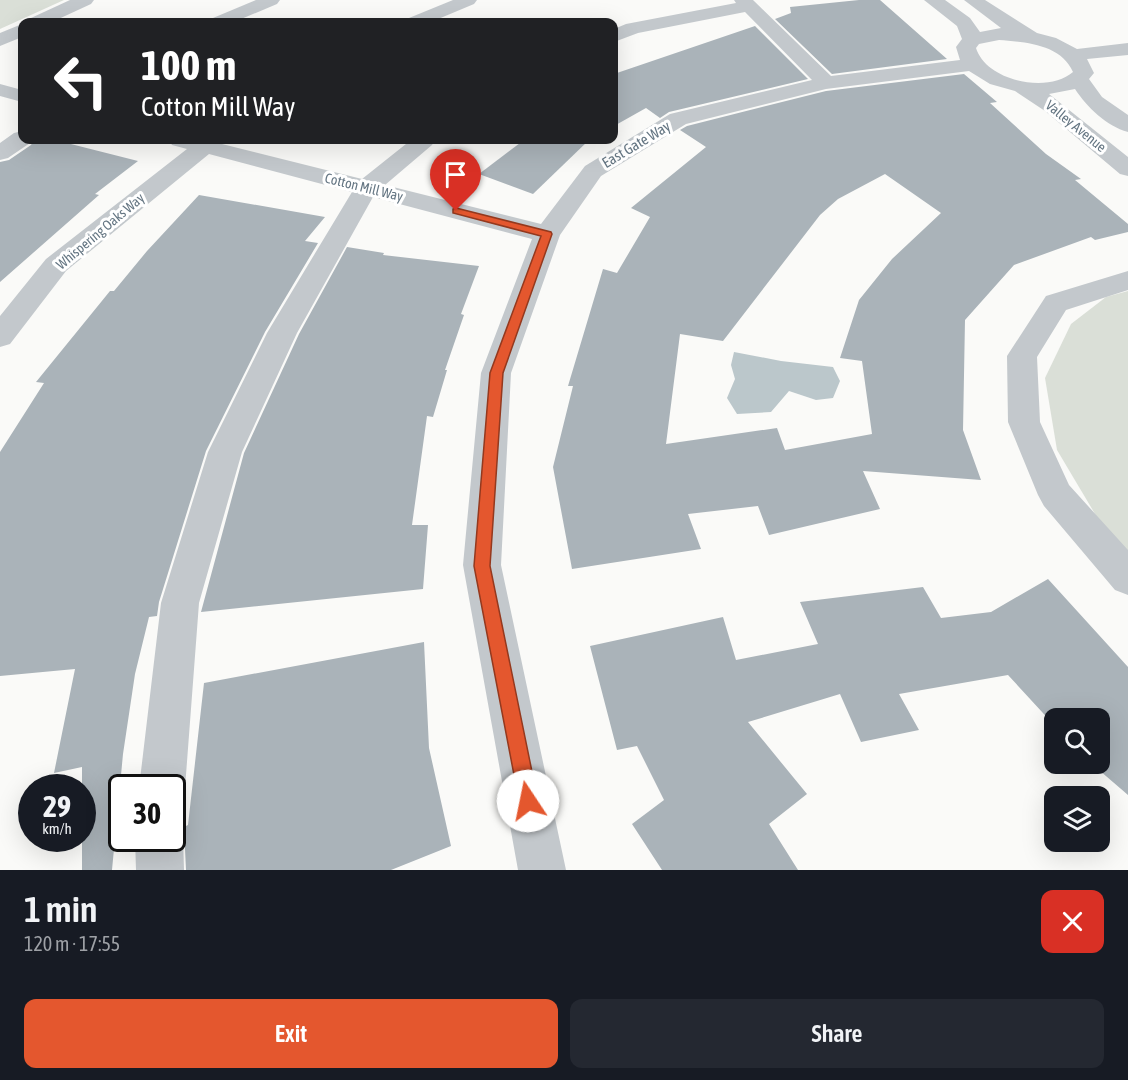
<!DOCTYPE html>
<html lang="en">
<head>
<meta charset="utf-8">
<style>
  :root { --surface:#171b24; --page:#242831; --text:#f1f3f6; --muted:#9ea1a6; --accent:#e4572e }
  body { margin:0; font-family:"Asap Condensed",sans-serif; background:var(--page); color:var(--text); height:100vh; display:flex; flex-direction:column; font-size:22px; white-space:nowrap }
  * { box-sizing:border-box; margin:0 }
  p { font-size:20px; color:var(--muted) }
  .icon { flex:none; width:33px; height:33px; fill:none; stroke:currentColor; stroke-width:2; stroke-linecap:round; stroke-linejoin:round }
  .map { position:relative; height:870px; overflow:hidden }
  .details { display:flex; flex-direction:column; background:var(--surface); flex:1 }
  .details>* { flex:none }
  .hud { position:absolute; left:18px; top:18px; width:600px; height:126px; border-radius:12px; box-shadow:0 6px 24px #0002; background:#202124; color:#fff; overflow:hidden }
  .buttons { position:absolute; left:1044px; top:708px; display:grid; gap:12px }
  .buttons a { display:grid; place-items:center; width:66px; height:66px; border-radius:12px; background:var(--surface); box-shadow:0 6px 24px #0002; font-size:30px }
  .speed { position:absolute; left:18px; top:774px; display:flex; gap:12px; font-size:30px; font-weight:700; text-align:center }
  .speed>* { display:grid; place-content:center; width:78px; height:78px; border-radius:50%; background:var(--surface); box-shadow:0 6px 24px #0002; line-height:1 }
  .speed small { font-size:15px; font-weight:400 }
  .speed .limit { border:3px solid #111; border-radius:9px; background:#fff; color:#111 }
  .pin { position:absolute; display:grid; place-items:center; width:51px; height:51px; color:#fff; margin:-62px -26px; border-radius:50% 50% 50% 0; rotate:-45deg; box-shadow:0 0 6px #0007 }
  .pin .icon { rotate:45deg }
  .me { position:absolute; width:66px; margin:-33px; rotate:349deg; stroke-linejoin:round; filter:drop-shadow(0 0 4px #0008) }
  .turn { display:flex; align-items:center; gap:21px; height:126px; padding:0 24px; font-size:27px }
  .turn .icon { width:78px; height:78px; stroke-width:2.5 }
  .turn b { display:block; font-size:42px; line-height:51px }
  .round { display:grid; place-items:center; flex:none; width:63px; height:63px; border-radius:12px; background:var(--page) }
  .head { display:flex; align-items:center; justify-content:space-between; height:102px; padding:0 24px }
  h1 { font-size:36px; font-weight:600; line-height:45px }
  .cta { display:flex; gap:12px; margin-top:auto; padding:12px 24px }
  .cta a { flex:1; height:69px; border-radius:12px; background:var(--accent); color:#fff; font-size:24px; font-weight:600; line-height:69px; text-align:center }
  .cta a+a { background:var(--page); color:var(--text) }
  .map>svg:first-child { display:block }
  .green { fill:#dadfd7 }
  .water { fill:#bbc7cb }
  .building { fill:#aab3b9; fill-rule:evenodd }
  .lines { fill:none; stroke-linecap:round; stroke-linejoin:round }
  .minor { fill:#c3c8cc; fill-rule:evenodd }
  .route { fill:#e4572e; stroke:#94391e; stroke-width:1.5 }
  .labels { text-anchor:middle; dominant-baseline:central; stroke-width:6; stroke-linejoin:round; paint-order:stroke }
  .far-street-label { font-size:14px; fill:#657683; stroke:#fff }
  .street-label { font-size:15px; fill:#657683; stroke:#fff }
</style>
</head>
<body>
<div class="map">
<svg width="1128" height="870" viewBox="0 0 1128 870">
  <rect width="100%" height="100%" fill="#fafaf8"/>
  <g class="green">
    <polygon points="0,0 64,0 0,29"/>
    <polygon points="1128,291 1128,551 1101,524 1057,450 1045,378 1071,324 1106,297"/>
  </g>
  <polygon class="water" points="734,352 781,361 833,367 840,381 833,398 816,400 789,391 771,412 737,414 727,398 735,379 731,365"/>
  <g class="building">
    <polygon points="859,0 880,0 947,59 832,74 775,19 791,13 790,7"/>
    <polygon points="755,26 808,79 669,112 660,118 646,108 614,126 614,74"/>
    <path d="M 964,74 L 997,102 L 990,103 L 1046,154 L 1081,179 L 1075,180 L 1128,224 L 1128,232 L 1095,240 L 1091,237 L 1014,265 L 965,320 L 963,430 L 981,480 L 863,471 L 880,509 L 769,535 L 758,506 L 688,514 L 701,549 L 572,569 L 553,467 L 573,386 L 568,386 L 603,269 L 617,273 L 650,217 L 631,208 L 706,147 L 680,130 L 687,126 L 826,91 ZM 885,174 L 941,213 L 892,259 L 859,300 L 840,358 L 862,361 L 872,434 L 785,450 L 777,428 L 666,444 L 680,334 L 723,341 L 820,215 L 838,199 Z"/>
    <polygon points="34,140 55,140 138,161 95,194 99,195 0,282 0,162 9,160 31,145"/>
    <polygon points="524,140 589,140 533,194 479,174"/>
    <polygon points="199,195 325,217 305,241 318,243 265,332 206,451 159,602 157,616 149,617 135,674 123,754 112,870 82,870 82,767 54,773 75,669 0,676 0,452 44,383 36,382 110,291 114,291 147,251"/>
    <polygon points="347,247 384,253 383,255 479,266 461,314 464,315 445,370 447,370 433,417 427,416 412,525 428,525 423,589 201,612 244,453 299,334"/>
    <polygon points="1048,579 1128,667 1128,795 1092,764 1100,764 1100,718 1054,718 1054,725 1008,675 899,694 919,730 861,742 840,694 748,722 807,794 769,824 798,870 662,870 632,824 664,800 637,746 617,750 590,646 723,617 736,660 818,644 800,602 923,587 941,618 991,612"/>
    <polygon points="424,642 429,748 451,846 391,870 186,870 184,827 188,825 204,683"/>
  </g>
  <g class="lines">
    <g class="minor">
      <polygon points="70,0 94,0 91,4 52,22 29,22 31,18"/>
      <polygon points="256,0 280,0 277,4 234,22 211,22 213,18"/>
      <polygon points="453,0 477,0 474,4 431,22 407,22 409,18"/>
      <path d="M 734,0 L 753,0 L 831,76 L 960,60 L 956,47 L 962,39 L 957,26 L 924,0 L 945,0 L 970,18 L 980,32 L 1001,28 L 964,0 L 985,0 L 1037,33 L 1056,38 L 1077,49 L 1128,43 L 1128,55 L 1087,59 L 1094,73 L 1089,79 L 1102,97 L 1128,115 L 1128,132 C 1106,126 1087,107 1075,89 L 1049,94 L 1128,157 L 1128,176 L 1120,174 L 1045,111 L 1015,91 L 990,84 L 969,71 L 826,89 L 686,124 L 601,176 L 560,235 L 511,373 L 501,565 L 566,870 L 518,870 L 463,565 L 481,373 L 532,239 L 373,197 L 297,333 L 242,452 L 199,603 L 185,788 L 178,804 L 172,806 L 172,788 L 139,788 L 161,603 L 208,452 L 267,333 L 352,192 L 209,154 L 66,271 L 10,344 L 0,347 L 0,316 L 46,259 L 187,149 L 172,145 L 169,140 L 224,140 L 222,144 L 362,179 L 411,140 L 435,140 L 432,145 L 385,185 L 541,224 L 585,166 L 670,114 L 812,80 L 745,12 L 638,33 L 614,42 L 614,29 L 626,24 L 736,3 ZM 999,40 C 1025,42 1061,44 1073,72 C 1048,94 986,81 976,48 L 979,44 Z"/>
      <polygon points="22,24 22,37 0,46 0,33"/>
      <polygon points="0,84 22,90 22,102 0,96"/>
      <polygon points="22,131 22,140 32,140 30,143 8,158 0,160 0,143 14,133"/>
      <polygon points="1128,271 1128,290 1066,310 1037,357 1040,422 1069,485 1128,550 1128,595 1115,590 1044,506 1038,495 1008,422 1007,356 1046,296"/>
      <polygon points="172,820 176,821 183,838 184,870 136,870 135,838 172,838"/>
    </g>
  </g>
  <polygon class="route" points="456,208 551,232 552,234 503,373 490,566 538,801 535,808 528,811 521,808 519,801 474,566 490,373 541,236 453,213 453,209"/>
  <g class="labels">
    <g class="far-street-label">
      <text transform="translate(1076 126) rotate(39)">Valley Avenue</text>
      <text transform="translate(364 187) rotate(14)">Cotton Mill Way</text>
      <text transform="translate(100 231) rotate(-40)">Whispering Oaks Way</text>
    </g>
    <g class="street-label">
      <text transform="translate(636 144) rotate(-31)">East Gate Way</text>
    </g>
  </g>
</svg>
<div class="buttons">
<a><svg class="icon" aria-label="search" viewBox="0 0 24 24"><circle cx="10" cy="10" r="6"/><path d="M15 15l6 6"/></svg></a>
<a><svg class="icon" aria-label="layers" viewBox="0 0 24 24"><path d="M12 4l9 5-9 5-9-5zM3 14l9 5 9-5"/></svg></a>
</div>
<div class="speed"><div>29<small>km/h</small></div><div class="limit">30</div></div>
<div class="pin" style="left:456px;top:211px;background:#d93025"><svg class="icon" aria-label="arrive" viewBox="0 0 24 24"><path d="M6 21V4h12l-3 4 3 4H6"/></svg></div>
<svg class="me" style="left:528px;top:801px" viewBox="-20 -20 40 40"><circle r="19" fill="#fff"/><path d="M0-13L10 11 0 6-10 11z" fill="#e4572e"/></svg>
<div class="hud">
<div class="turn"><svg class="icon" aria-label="left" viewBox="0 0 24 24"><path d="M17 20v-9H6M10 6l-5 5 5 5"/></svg><div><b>100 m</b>Cotton Mill Way</div></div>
</div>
</div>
<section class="details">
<div class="head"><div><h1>1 min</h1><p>120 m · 17:55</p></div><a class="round" style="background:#d93025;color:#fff"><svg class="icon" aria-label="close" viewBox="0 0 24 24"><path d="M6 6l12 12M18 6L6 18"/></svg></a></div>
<div class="cta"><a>Exit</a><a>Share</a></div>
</section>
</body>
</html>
